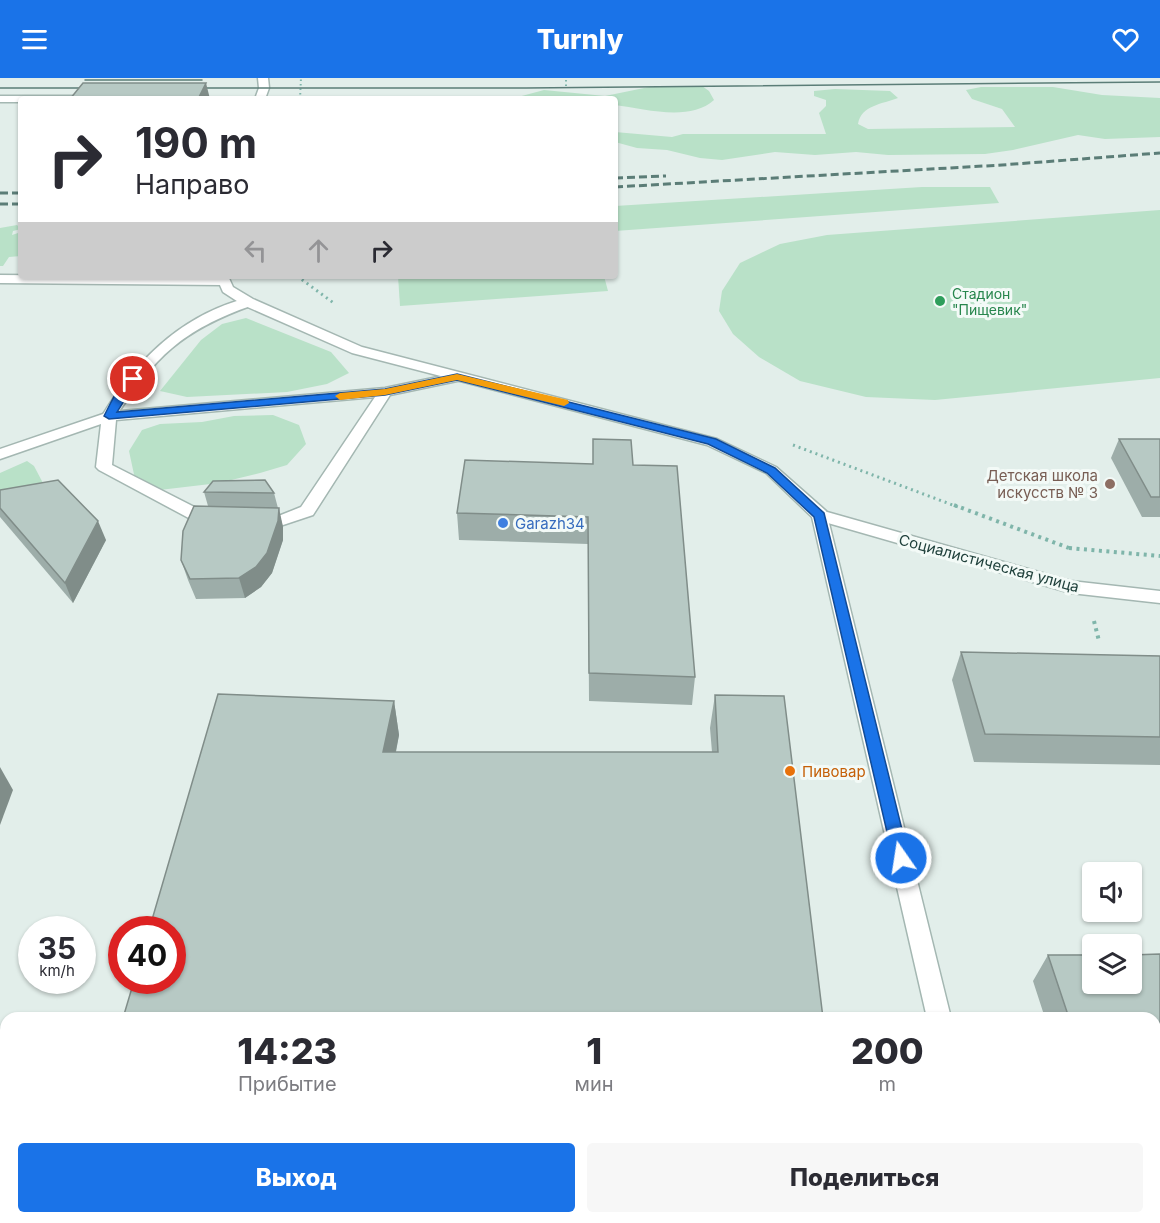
<!DOCTYPE html>
<html lang="ru">
<head>
<meta charset="utf-8">
<style>
  :root { --surface:#fff; --page:#f7f7f7; --text:#2b2b33; --muted:#7c7c81; --accent:#1a73e8 }
  body { margin:0; font-family:Inter,sans-serif; background:var(--page); color:var(--text); height:100vh; display:flex; flex-direction:column; font-size:22px; white-space:nowrap }
  * { box-sizing:border-box; margin:0 }
  p { font-size:20px; color:var(--muted) }
  .icon { flex:none; width:33px; height:33px; fill:none; stroke:currentColor; stroke-width:2; stroke-linecap:round; stroke-linejoin:round }
  .map { position:relative; flex:1; overflow:hidden }
  .sheet { position:absolute; left:0px; top:934px; width:1161px; height:212px; display:flex; flex-direction:column; background:var(--surface); border-radius:18px 18px 0 0; box-shadow:0 2px 4px #0004 }
  .sheet>* { flex:none }
  .top-card { position:absolute; left:18px; top:18px; width:600px; height:183px; border-radius:6px; box-shadow:0 2px 4px #0004; background:#fff; color:var(--text); overflow:hidden }
  .fabs { position:absolute; left:1082px; top:784px; display:grid; gap:12px }
  .fabs a { display:grid; place-items:center; width:60px; height:60px; border-radius:6px; background:var(--surface); box-shadow:0 2px 4px #0004; font-size:30px }
  .speed { position:absolute; left:18px; top:838px; display:flex; gap:12px; font-size:30px; font-weight:700; text-align:center }
  .speed>* { display:grid; place-content:center; width:78px; height:78px; border-radius:50%; background:var(--surface); box-shadow:0 2px 4px #0004; line-height:1 }
  .speed small { font-size:15px; font-weight:400 }
  .speed .limit { border:9px solid #d22; background:#fff; color:#111 }
  .pin { position:absolute; display:grid; place-items:center; width:51px; height:51px; color:#fff; margin:-26px; border:3px solid #fff; border-radius:50%; box-shadow:0 2px 6px #0007 }
  .me { position:absolute; width:66px; margin:-33px; rotate:347deg; stroke-linejoin:round; filter:drop-shadow(0 0 4px #0008) }
  .turn { display:flex; align-items:center; gap:21px; height:126px; padding:0 18px; font-size:27px }
  .turn .icon { width:78px; height:78px; stroke-width:2.5 }
  .turn b { display:block; font-size:42px; line-height:51px }
  .lanes { display:flex; align-items:center; height:57px; padding:0 18px; background:#0003; justify-content:center; gap:30px; direction:ltr }
  .lanes .off { opacity:.35 }
  .eta { display:flex; justify-content:space-evenly; align-items:center; height:102px; text-align:center }
  .eta b { font-size:36px; font-weight:800; line-height:42px }
  .cta { display:flex; gap:12px; margin-top:auto; padding:12px 18px }
  .cta a { flex:1; height:69px; border-radius:6px; background:var(--accent); color:#fff; font-size:24px; font-weight:800; line-height:69px; text-align:center }
  .cta a+a { background:var(--page); color:var(--text) }
  header { display:flex; justify-content:space-between; align-items:center; height:78px; padding:0 18px; background:var(--accent); color:#fff; font-size:27px; font-weight:800 }
  .map>svg:first-child { display:block }
  .green { fill:#b9e1c8 }
  .lines { fill:none; stroke-linecap:round; stroke-linejoin:round }
  .service-casing { stroke:#a4b7b2; stroke-width:3 }
  .minor-casing { stroke:#a4b7b2; stroke-width:3 }
  .tertiary-casing { stroke:#a4b7b2; stroke-width:3 }
  .path-far2 { stroke:#7fb5aa; stroke-width:2; stroke-dasharray:1.5 3; stroke-linecap:butt }
  .path-far1 { stroke:#7fb5aa; stroke-width:3; stroke-dasharray:2 4; stroke-linecap:butt }
  .path { stroke:#7fb5aa; stroke-width:4; stroke-dasharray:3 4.5; stroke-linecap:butt }
  .service { fill:#fff; fill-rule:evenodd }
  .minor { fill:#fff; fill-rule:evenodd }
  .tertiary { fill:#fff; fill-rule:evenodd }
  .tram { stroke:#5b7d77; stroke-width:1.5 }
  .rail { stroke:#5b7d77; stroke-width:3; stroke-dasharray:8 4; stroke-linecap:butt }
  .wall { fill:#9dada9 }
  .shaded-wall { fill:#808d89 }
  .building { fill:#b7c9c4; stroke:#808d89; stroke-width:1.5 }
  .route { fill:#1a73e8; stroke:#114b97; stroke-width:1.5 }
  .slow { fill:#f59e0b }
  .leisure-dot { fill:#2e9e5b; stroke:#f3faf7; stroke-width:2 }
  .education-dot { fill:#8d6e63; stroke:#f3faf7; stroke-width:2 }
  .shop-dot { fill:#3f7fe0; stroke:#f3faf7; stroke-width:2 }
  .food-dot { fill:#e8710a; stroke:#f3faf7; stroke-width:2 }
  .labels { text-anchor:middle; dominant-baseline:central; stroke-width:6; stroke-linejoin:round; paint-order:stroke }
  .far-leisure-label { font-size:14px; fill:#27864d; stroke:#f3faf7; text-anchor:start }
  .education-label { font-size:15px; fill:#785e54; stroke:#f3faf7; text-anchor:end }
  .shop-label { font-size:15px; fill:#366cbe; stroke:#f3faf7; text-anchor:start }
  .street-label { font-size:15px; fill:#20413c; stroke:#f3faf7 }
  .food-label { font-size:15px; fill:#c56008; stroke:#f3faf7; text-anchor:start }
</style>
</head>
<body>
<header><svg class="icon" aria-label="menu" viewBox="0 0 24 24"><path d="M4 6h16M4 12h16M4 18h16"/></svg>Turnly<svg class="icon" aria-label="heart" viewBox="0 0 24 24"><path d="M12 20l-8-8c-3-5 5-10 8-4 3-6 11-1 8 4z"/></svg></header>
<div class="map">
<svg width="1160" height="1145" viewBox="0 0 1160 1145">
  <rect width="100%" height="100%" fill="#e2eeea"/>
  <g class="green">
    <path d="M 702,8 L 709,13 L 714,22 C 690,44 645,31 615,27 L 615,21 L 519,21 L 518,19 L 544,12 L 605,18 L 649,9 Z"/>
    <path d="M 981,9 L 1053,9 L 1102,17 L 1160,20 L 1160,59 L 1105,61 L 1078,57 L 1013,72 L 985,76 L 888,77 L 856,74 L 815,77 L 775,74 L 722,82 L 700,80 L 667,72 L 637,70 L 615,64 L 615,54 L 672,59 L 683,56 L 826,56 L 819,35 L 826,28 L 826,22 L 814,18 L 814,13 L 835,11 L 890,13 L 898,20 C 883,26 861,27 858,46 L 868,51 L 1015,49 L 1002,31 L 972,21 L 966,12 Z"/>
    <polygon points="922,109 990,109 999,125 615,153 615,128"/>
    <polygon points="1160,132 1160,300 935,322 866,319 800,303 759,279 733,256 719,233 722,213 740,185 780,166 827,157"/>
    <polygon points="17,147 21,151 13,153 12,157 21,154 21,178 9,179 3,188 0,188 0,150"/>
    <polygon points="398,198 604,198 608,213 400,228"/>
    <polygon points="246,240 331,274 349,295 327,306 287,314 187,319 160,313 201,262 222,246"/>
    <polygon points="273,337 299,347 306,366 287,387 260,395 219,405 151,413 135,401 129,373 142,352 160,346 202,344 234,338"/>
    <polygon points="27,383 34,388 44,407 0,433 0,395"/>
  </g>
  <g class="lines">
    <g class="service-casing">
      <g id="service">
        <polygon points="0,197 223,199 229,203 223,207 0,205"/>
        <polygon points="457,295 462,296 464,299 462,302 390,317 313,437 283,447 258,448 250,443 258,438 281,437 301,429 375,319 116,342 112,387 208,436 218,438 220,442 212,447 198,445 99,392 96,389 101,346 0,381 0,371 109,334 385,310"/>
      </g>
    </g>
    <g class="minor-casing">
      <g id="minor">
        <polygon points="0,18 86,18 91,21 21,21 21,24 0,24"/>
        <path d="M 248,220 L 254,224 L 253,227 C 180,253 156,278 114,341 L 104,341 L 102,338 C 136,282 183,236 248,220 Z"/>
        <polygon points="820,432 1071,503 1160,513 1160,525 1071,515 814,441 812,437 814,433"/>
      </g>
    </g>
    <g class="tertiary-casing">
      <g id="tertiary">
        <polygon points="258,0 268,0 269,10 265,21 255,21 259,10"/>
        <polygon points="216,198 228,198 233,209 253,221 362,269 717,361 776,389 826,433 951,940 927,940 812,439 766,395 707,367 352,275 243,227 223,214"/>
        <polygon points="973,1140 999,1140 1001,1145 975,1145"/>
      </g>
    </g>
    <g class="path-far2">
      <polyline points="566,2 566,10"/>
      <polyline points="300,21 301,0"/>
    </g>
    <g class="path-far1">
      <polyline points="297,198 335,226"/>
      <polyline points="793,367 958,429"/>
    </g>
    <g class="path">
      <polyline points="954,427 1069,470 1070,474"/>
      <polyline points="1069,470 1160,478"/>
      <polyline points="1094,543 1099,563"/>
    </g>
    <use href="#service" class="service"/>
    <use href="#minor" class="minor"/>
    <use href="#tertiary" class="tertiary"/>
    <g class="tram">
      <polyline points="85,2 202,2"/>
      <polyline points="0,10 96,10"/>
      <polyline points="192,10 526,10 1160,4"/>
    </g>
    <g class="rail">
      <polyline points="615,100 666,98"/>
      <polyline points="615,109 1002,87 1160,75"/>
      <polyline points="0,115 21,115"/>
      <polyline points="0,126 21,126"/>
    </g>
  </g>
  <g class="wall">
    <polygon points="1119,361 1160,361 1160,439 1142,439 1111,380"/>
    <polygon points="633,387 695,599 692,627 589,623 588,466 459,462 457,435"/>
    <polygon points="0,412 106,462 73,525 0,439"/>
    <polygon points="204,414 274,415 283,449 283,462 272,495 261,509 245,520 196,521 188,502 181,482 208,428"/>
    <polygon points="961,574 1160,578 1160,687 974,684 952,602"/>
    <polygon points="218,616 394,623 399,657 396,674 712,674 710,650 715,617 823,940"/>
    <polygon points="1160,876 1160,1032 1155,1032 1155,940 1045,940 1033,903 1048,877"/>
  </g>
  <g class="shaded-wall">
    <polygon points="206,5 210,21 198,21"/>
    <polygon points="279,430 283,449 283,462 272,495 261,509 245,520 239,500"/>
    <polygon points="98,443 106,462 73,525 65,505"/>
    <polygon points="394,623 399,657 389,707 383,674"/>
    <polygon points="0,689 13,712 0,747"/>
  </g>
  <g class="building">
    <polygon points="83,5 206,5 198,21 70,21"/>
    <polygon points="593,361 631,362 633,387 677,388 695,599 589,595 588,439 457,435 465,382 593,386"/>
    <polygon points="1119,361 1160,361 1160,419 1151,419"/>
    <polygon points="58,402 98,443 65,505 0,430 0,412"/>
    <polygon points="265,402 274,415 204,414 213,403"/>
    <polygon points="194,428 279,430 278,443 267,475 256,489 239,500 190,501 181,482 183,453"/>
    <polygon points="961,574 1160,578 1160,659 985,656"/>
    <polygon points="218,616 394,623 383,674 718,674 715,617 784,618 823,940 123,940 134,903 172,903 172,852 149,852"/>
    <polygon points="1160,876 1160,1009 1155,1009 1155,940 1069,940 1048,877 1092,877 1092,906 1131,906 1131,877"/>
    <polygon points="61,1140 847,1140 848,1145 59,1145"/>
  </g>
  <path class="route" d="M 457,296 L 716,361 L 775,390 L 824,435 L 909,780 L 907,785 L 901,787 L 896,785 L 893,780 L 814,439 L 767,395 L 708,366 L 457,302 L 385,317 L 109,341 L 104,338 C 111,325 119,304 133,298 L 138,301 L 117,334 L 385,311 Z"/>
  <polygon class="slow" points="457,296 568,322 569,325 564,328 457,302 385,317 340,322 335,318 340,315 385,311"/>
  <circle class="leisure-dot" cx="940" cy="223" r="6"/>
  <circle class="education-dot" cx="1110" cy="406" r="6"/>
  <circle class="shop-dot" cx="503" cy="445" r="6"/>
  <circle class="food-dot" cx="790" cy="693" r="6"/>
  <g class="labels">
    <g class="far-leisure-label">
      <text x="952" y="215">Стадион<tspan x="952" dy="16">"Пищевик"</tspan></text>
    </g>
    <g class="education-label">
      <text x="1098" y="397">Детская школа<tspan x="1098" dy="17">искусств № 3</tspan></text>
    </g>
    <g class="shop-label">
      <text x="515" y="445">Garazh34</text>
    </g>
    <g class="street-label">
      <text transform="translate(989 485) rotate(15)">Социалистическая улица</text>
    </g>
    <g class="food-label">
      <text x="802" y="693">Пивовар</text>
    </g>
  </g>
</svg>
<div class="fabs">
<a><svg class="icon" aria-label="sound" viewBox="0 0 24 24"><path d="M4 9h4l5-4v14l-5-4H4zM17 9q2 3 0 6"/></svg></a>
<a><svg class="icon" aria-label="layers" viewBox="0 0 24 24"><path d="M12 4l9 5-9 5-9-5zM3 14l9 5 9-5"/></svg></a>
</div>
<div class="speed"><div>35<small>km/h</small></div><div class="limit">40</div></div>
<div class="pin" style="left:133px;top:301px;background:#d93025"><svg class="icon" aria-label="arrive" viewBox="0 0 24 24"><path d="M6 21V4h12l-3 4 3 4H6"/></svg></div>
<svg class="me" style="left:901px;top:780px" viewBox="-20 -20 40 40"><circle r="17" fill="#1a73e8" stroke="#fff" stroke-width="3"/><path d="M0-11L8 9 0 5-8 9z" fill="#fff"/></svg>
<div class="top-card">
<div class="turn"><svg class="icon" aria-label="right" viewBox="0 0 24 24"><path d="M7 20v-9h11M14 6l5 5-5 5"/></svg><div><b>190 m</b>Направо</div></div>
<div class="lanes"><svg class="icon off" aria-label="left" viewBox="0 0 24 24"><path d="M17 20v-9H6M10 6l-5 5 5 5"/></svg><svg class="icon off" aria-label="ahead" viewBox="0 0 24 24"><path d="M12 20V5M6 11l6-6 6 6"/></svg><svg class="icon" aria-label="right" viewBox="0 0 24 24"><path d="M7 20v-9h11M14 6l5 5-5 5"/></svg></div>
</div>
<section class="sheet">
<div class="eta">
<div><b>14:23</b><p>Прибытие</p></div>
<div><b>1</b><p>мин</p></div>
<div><b>200</b><p>m</p></div>
</div>
<div class="cta"><a>Выход</a><a>Поделиться</a></div>
</section>
</div>
</body>
</html>
